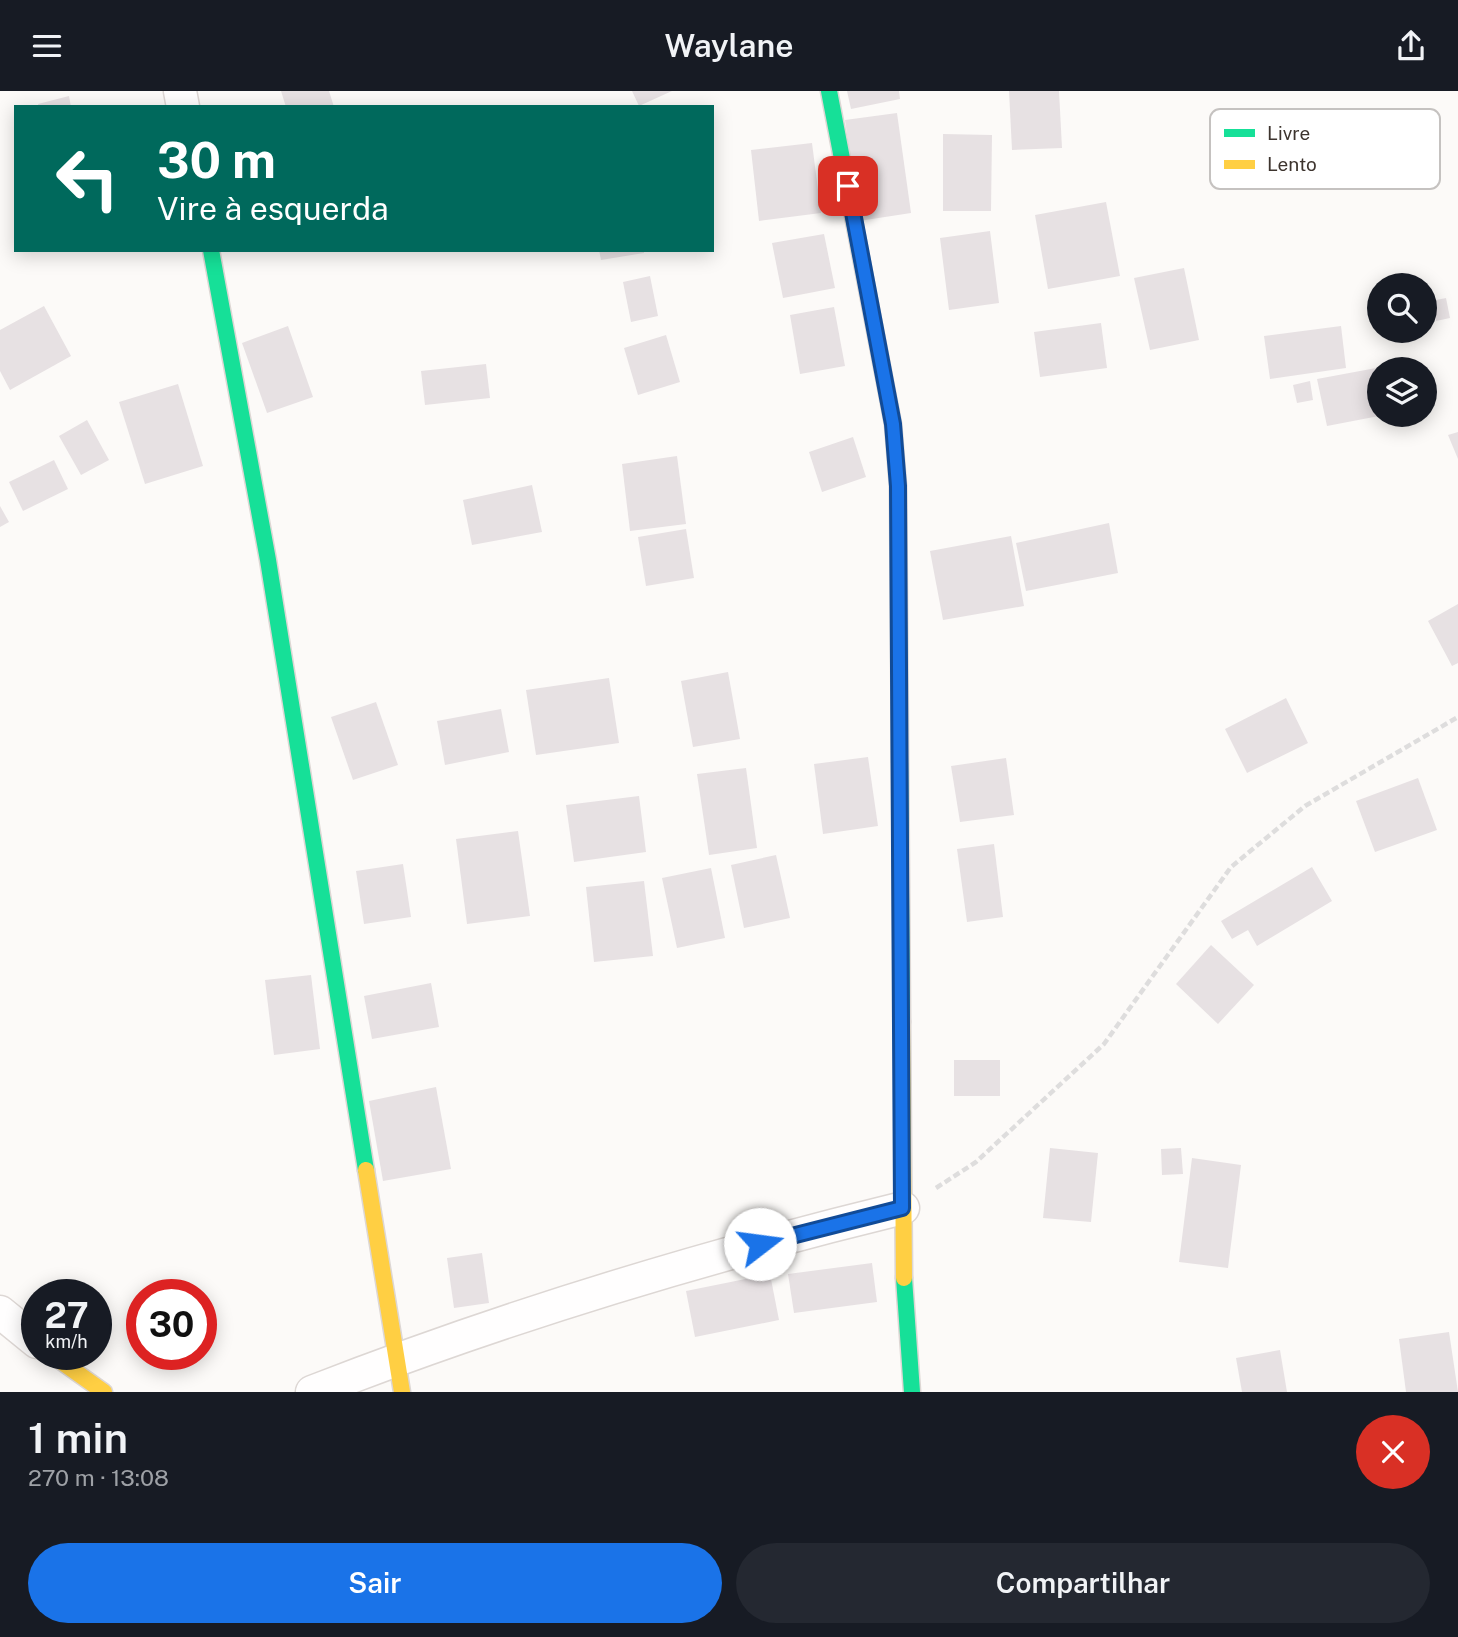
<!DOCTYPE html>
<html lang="pt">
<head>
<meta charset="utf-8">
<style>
  :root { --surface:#171b24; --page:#242831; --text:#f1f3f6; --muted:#9ea1a6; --accent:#1a73e8 }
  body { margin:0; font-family:"Public Sans",sans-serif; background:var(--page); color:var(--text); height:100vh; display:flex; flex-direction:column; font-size:26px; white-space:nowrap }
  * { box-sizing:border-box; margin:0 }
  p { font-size:23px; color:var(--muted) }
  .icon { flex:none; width:38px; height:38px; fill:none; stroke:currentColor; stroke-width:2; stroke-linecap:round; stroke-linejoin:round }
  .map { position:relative; height:1301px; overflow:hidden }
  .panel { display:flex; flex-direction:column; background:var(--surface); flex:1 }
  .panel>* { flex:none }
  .top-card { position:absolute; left:14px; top:14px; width:700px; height:147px; border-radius:0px; box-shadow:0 4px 18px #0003; background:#00695c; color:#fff; overflow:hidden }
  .tools { position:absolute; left:1367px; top:182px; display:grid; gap:14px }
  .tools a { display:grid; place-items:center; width:70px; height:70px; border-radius:50%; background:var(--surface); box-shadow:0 4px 18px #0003; font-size:35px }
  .speed { position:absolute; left:21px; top:1188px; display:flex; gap:14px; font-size:35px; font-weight:700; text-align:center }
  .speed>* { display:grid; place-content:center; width:91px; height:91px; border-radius:50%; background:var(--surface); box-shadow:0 4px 18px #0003; line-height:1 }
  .speed small { font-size:18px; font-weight:400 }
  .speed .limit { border:10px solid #d22; background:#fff; color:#111 }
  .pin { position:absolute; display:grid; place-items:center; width:60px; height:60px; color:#fff; margin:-30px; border-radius:14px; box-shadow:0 4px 10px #0006 }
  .me { position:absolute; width:77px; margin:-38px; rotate:75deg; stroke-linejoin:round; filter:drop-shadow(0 0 5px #0008) }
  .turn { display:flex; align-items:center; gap:24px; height:147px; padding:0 28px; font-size:32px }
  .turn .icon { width:91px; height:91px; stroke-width:2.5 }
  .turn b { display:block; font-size:49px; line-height:60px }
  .round { display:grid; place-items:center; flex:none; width:74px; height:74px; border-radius:37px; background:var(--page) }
  .head { display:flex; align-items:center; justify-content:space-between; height:119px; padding:0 28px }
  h1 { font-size:42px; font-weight:600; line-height:52px }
  .primary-button { display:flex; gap:14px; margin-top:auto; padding:14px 28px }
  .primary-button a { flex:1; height:80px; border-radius:42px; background:var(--accent); color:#fff; font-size:28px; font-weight:600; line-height:80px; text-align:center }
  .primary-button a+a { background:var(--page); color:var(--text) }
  header { display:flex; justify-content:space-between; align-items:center; height:91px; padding:0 28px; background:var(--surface); font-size:32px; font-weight:600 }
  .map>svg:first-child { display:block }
  .building { fill:#e7e1e3 }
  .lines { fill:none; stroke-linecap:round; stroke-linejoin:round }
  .street-casing { stroke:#ddd7d4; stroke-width:35 }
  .fast-casing { stroke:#ddd7d4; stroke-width:19 }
  .slow-casing { stroke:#ddd7d4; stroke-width:19 }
  .path { stroke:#dedddd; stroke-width:4.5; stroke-dasharray:7 3.5; stroke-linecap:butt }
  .street { stroke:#fffefe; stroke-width:32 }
  .fast { stroke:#16e098; stroke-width:16 }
  .slow { stroke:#ffcf43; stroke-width:16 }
  .route-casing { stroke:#114b97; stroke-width:18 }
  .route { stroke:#1a73e8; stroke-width:12 }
  .key { fill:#fff; stroke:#c5c2c0; stroke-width:2 }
  .key-label { font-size:19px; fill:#3d342e }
</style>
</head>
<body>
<header><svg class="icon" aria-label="menu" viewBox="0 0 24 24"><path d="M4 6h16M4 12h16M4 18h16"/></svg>Waylane<svg class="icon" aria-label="share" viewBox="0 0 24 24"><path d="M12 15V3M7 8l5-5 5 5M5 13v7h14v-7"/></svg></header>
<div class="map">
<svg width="1458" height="1301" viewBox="0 0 1458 1301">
  <rect width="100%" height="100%" fill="#fcfaf8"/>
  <g class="building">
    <polygon points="281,0 329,0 334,16 286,16"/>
    <polygon points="632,0 672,0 639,15"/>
    <polygon points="847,0 899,0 900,8 851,18"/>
    <polygon points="1009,0 1059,0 1062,57 1012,59"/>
    <polygon points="69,5 71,16 39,16 38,13"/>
    <polygon points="897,22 911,122 859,130 845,29"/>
    <polygon points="943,43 992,44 991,120 943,120"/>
    <polygon points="812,52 821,122 759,130 751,59"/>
    <polygon points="1106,111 1120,185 1048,198 1035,124"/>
    <polygon points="990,140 999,212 949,219 940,147"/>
    <polygon points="824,143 835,197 783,207 772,152"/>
    <polygon points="599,159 644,159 644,162 601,169"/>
    <polygon points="1184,177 1199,249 1150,259 1134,187"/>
    <polygon points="650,185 658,225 631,231 623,191"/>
    <polygon points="1446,207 1450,227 1436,230 1431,210"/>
    <polygon points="44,215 71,265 10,299 0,280 0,239"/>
    <polygon points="834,216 845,275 800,283 790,224"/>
    <polygon points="1101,232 1107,277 1040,286 1034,241"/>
    <polygon points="288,235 313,306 267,322 242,252"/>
    <polygon points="1341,235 1346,277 1270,288 1264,245"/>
    <polygon points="666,244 680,291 638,304 624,257"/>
    <polygon points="1403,272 1404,278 1379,278 1379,325 1327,335 1317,288"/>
    <polygon points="486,273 490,307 425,314 421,280"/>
    <polygon points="1310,290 1313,309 1297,312 1293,294"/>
    <polygon points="178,293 203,375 145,393 119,311"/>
    <polygon points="87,329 109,369 81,384 59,345"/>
    <polygon points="1458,341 1458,368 1448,344"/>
    <polygon points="853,346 866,386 822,401 809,361"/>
    <polygon points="677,365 686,433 630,440 622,373"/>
    <polygon points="54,369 68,398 23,420 9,391"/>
    <polygon points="532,394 542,441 472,454 463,409"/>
    <polygon points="0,415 9,431 0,436"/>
    <polygon points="1109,432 1118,482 1026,500 1016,452"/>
    <polygon points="686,438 694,487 646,495 638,446"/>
    <polygon points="1011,445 1024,515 943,529 930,460"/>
    <polygon points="1458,513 1458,572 1452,575 1428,530"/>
    <polygon points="728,581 740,648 693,656 681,590"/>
    <polygon points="609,587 619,652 536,664 526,599"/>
    <polygon points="1286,607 1308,652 1247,682 1225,638"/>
    <polygon points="376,611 398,674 353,689 331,626"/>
    <polygon points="501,618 509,661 445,674 437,630"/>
    <polygon points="868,666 878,735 823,743 814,673"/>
    <polygon points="1006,667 1014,724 960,731 951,675"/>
    <polygon points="746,677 757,757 709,764 697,683"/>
    <polygon points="1418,687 1437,739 1375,761 1356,710"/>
    <polygon points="639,705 646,761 574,771 566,714"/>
    <polygon points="518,740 530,825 467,833 456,748"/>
    <polygon points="994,753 1003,826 967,831 957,758"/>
    <polygon points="776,764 790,827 744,837 731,774"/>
    <polygon points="403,773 411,826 364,833 356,780"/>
    <polygon points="1312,776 1332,810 1257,855 1248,839 1232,848 1221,830"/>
    <polygon points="711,777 725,847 677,857 662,787"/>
    <polygon points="644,790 653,865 594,871 586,796"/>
    <polygon points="1211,854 1254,894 1218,933 1176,893"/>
    <polygon points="311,884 320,958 274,964 265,889"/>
    <polygon points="431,892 439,936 372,948 364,905"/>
    <rect x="954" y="969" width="46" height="36"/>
    <polygon points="436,996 451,1078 383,1090 369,1010"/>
    <polygon points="1050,1057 1098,1062 1091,1131 1043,1127"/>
    <polygon points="1181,1057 1183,1083 1162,1084 1161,1058"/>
    <polygon points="1192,1067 1241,1074 1228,1177 1179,1171"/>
    <polygon points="482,1162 489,1212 454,1217 447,1167"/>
    <polygon points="872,1172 877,1211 794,1222 788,1183"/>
    <polygon points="770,1183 779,1229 695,1246 686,1200"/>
    <polygon points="1449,1241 1458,1301 1406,1301 1399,1248"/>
    <polygon points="1280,1259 1287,1301 1242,1301 1236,1267"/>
  </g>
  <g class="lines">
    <g class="street-casing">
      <g id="street">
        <polyline points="180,0 183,16"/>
        <polyline points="0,1221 37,1251"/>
        <path d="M 312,1301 C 504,1226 702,1166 903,1117"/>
      </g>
    </g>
    <g class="fast-casing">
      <g id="fast">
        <polyline points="829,0 893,333 898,395 902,931"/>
        <polyline points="211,159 268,469 366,1079"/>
        <polyline points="904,1187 912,1301"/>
      </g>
    </g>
    <g class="slow-casing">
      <g id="slow">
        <polyline points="902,931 904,1187"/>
        <polyline points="366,1079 402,1301"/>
        <polyline points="52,1264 104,1301"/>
      </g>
    </g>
    <polyline class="path" points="936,1097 976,1071 1104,953 1231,776 1305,715 1458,626"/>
    <use href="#street" class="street"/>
    <use href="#fast" class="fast"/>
    <use href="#slow" class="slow"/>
  </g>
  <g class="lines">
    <g class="route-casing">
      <polyline id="route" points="760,1153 902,1117 898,395 893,333 848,95"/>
    </g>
    <use href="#route" class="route"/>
  </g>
  <rect x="1210" y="18" width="230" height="80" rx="10" class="key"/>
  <rect x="1224" y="38" width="31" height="8" fill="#16e098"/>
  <rect x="1224" y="69" width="31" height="9" fill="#ffcf43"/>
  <g class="key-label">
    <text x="1267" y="49">Livre</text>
    <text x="1267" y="80">Lento</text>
  </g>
</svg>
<div class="tools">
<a><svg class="icon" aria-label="search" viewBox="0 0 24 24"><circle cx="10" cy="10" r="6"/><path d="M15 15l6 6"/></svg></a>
<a><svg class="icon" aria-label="layers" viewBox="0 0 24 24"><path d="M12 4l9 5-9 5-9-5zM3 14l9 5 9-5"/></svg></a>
</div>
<div class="speed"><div>27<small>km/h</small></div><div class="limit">30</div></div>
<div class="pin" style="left:848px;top:95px;background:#d93025"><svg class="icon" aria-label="arrive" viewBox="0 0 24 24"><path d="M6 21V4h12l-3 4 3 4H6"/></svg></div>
<svg class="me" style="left:760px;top:1153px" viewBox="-20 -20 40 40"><circle r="19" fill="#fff"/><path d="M0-13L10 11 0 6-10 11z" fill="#1a73e8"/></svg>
<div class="top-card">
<div class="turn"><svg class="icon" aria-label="left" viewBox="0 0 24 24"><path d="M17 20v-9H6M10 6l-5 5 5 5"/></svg><div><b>30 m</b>Vire à esquerda</div></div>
</div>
</div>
<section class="panel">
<div class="head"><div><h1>1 min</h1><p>270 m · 13:08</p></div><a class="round" style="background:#d93025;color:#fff"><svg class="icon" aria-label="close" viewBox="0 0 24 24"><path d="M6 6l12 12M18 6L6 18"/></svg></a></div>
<div class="primary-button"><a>Sair</a><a>Compartilhar</a></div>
</section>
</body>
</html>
